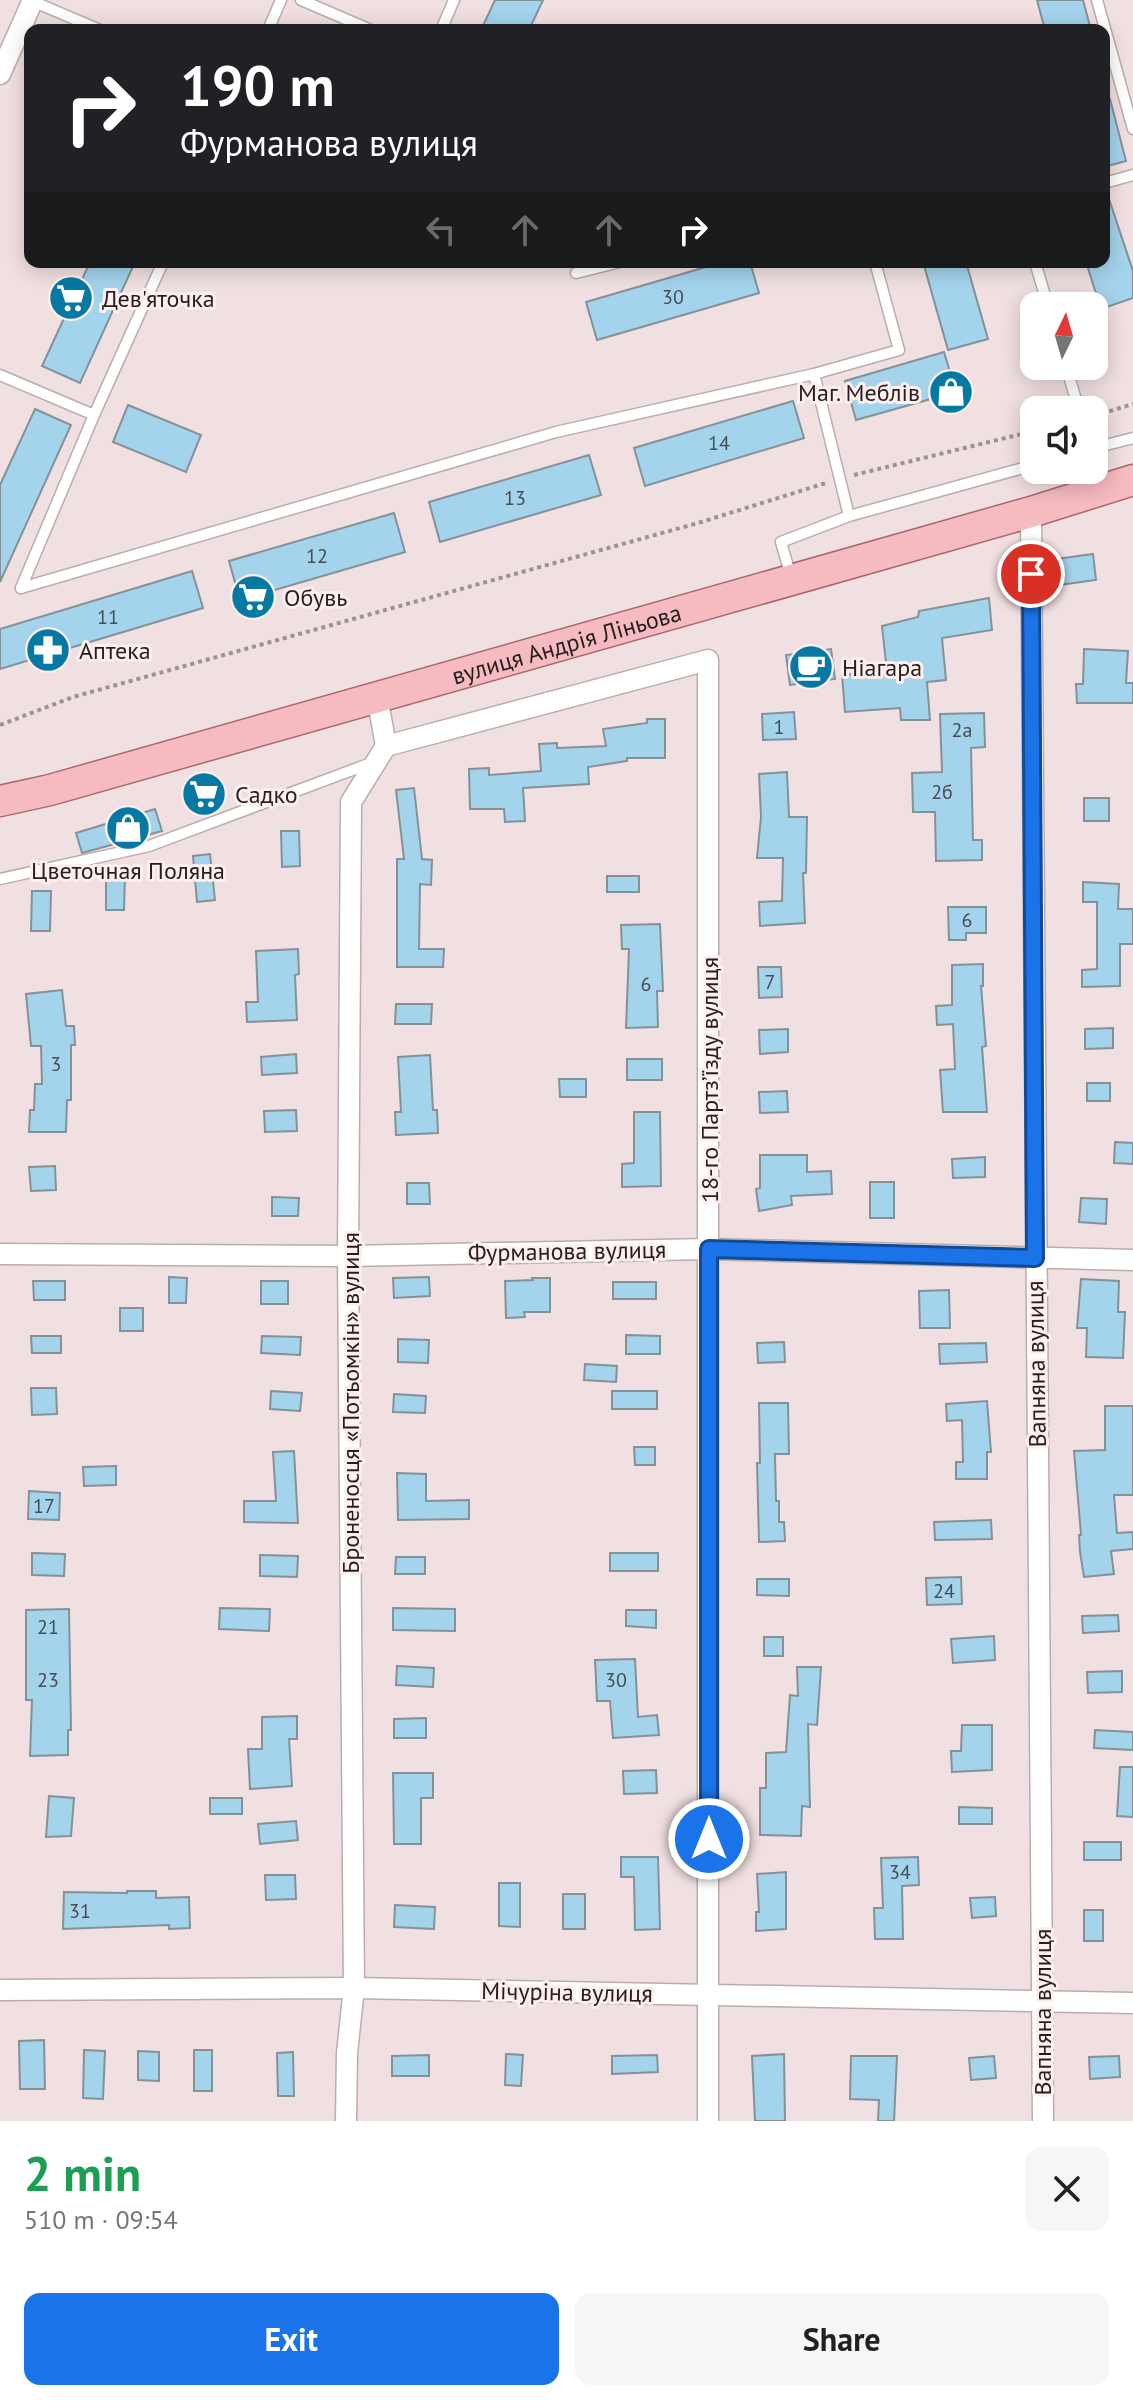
<!DOCTYPE html>
<html lang="en">
<head>
<meta charset="utf-8">
<style>
  :root { --surface:#fff; --page:#f6f6f6; --text:#202124; --muted:#757577; --accent:#1a73e8 }
  body { margin:0; font-family:"PT Sans",sans-serif; background:var(--page); color:var(--text); height:100vh; display:flex; flex-direction:column; font-size:30px; white-space:nowrap }
  * { box-sizing:border-box; margin:0 }
  p { font-size:26px; color:var(--muted) }
  .icon { flex:none; width:44px; height:44px; fill:none; stroke:currentColor; stroke-width:2; stroke-linecap:round; stroke-linejoin:round }
  .map { position:relative; height:2121px; overflow:hidden }
  .drawer { display:flex; flex-direction:column; background:var(--surface); flex:1 }
  .drawer>* { flex:none }
  .hud { position:absolute; left:24px; top:24px; width:1086px; height:244px; border-radius:16px; box-shadow:0 4px 20px #0003; background:#202124; color:#fff; overflow:hidden }
  .needle { width:52px; rotate:5deg }
  .fabs { position:absolute; left:1020px; top:292px; display:grid; gap:16px }
  .fabs a { display:grid; place-items:center; width:88px; height:88px; border-radius:16px; background:var(--surface); box-shadow:0 4px 20px #0003; font-size:40px }
  .pin { position:absolute; display:grid; place-items:center; width:68px; height:68px; color:#fff; margin:-34px; border:4px solid #fff; border-radius:50%; box-shadow:0 2px 8px #0007 }
  .me { position:absolute; width:88px; margin:-44px; rotate:0deg; stroke-linejoin:round; filter:drop-shadow(0 0 6px #0008) }
  .turn { display:flex; align-items:center; gap:28px; height:168px; padding:0 24px; font-size:36px }
  .turn .icon { width:104px; height:104px; stroke-width:2.5 }
  .turn b { display:block; font-size:56px; line-height:68px }
  .lanes { display:flex; align-items:center; height:76px; padding:0 24px; background:#0003; justify-content:center; gap:40px; direction:ltr }
  .lanes .off { opacity:.35 }
  .round { display:grid; place-items:center; flex:none; width:84px; height:84px; border-radius:16px; background:var(--page) }
  .overview { display:flex; align-items:center; justify-content:space-between; height:136px; padding:0 24px }
  h1 { font-size:48px; font-weight:600; line-height:60px; color:#1e9e55 }
  .primary-button { display:flex; gap:16px; margin-top:auto; padding:16px 24px }
  .primary-button a { flex:1; height:92px; border-radius:16px; background:var(--accent); color:#fff; font-size:32px; font-weight:600; line-height:92px; text-align:center }
  .primary-button a+a { background:var(--page); color:var(--text) }
  .map>svg:first-child { display:block }
  .building { fill:#a4d3ec; stroke:#849198; stroke-width:2 }
  .lines { fill:none; stroke-linecap:round; stroke-linejoin:round }
  .lane-casing { stroke:#bcacac; stroke-width:13 }
  .street-casing { stroke:#bcacac; stroke-width:23 }
  .primary-casing { stroke:#a8676c; stroke-width:33 }
  .path { stroke:#9e9192; stroke-width:4; stroke-dasharray:4 4; stroke-linecap:butt }
  .lane { stroke:#fff; stroke-width:10 }
  .street { stroke:#fff; stroke-width:20 }
  .primary { stroke:#f5bbc0; stroke-width:30 }
  .route-casing { stroke:#114b97; stroke-width:20 }
  .route { stroke:#1a73e8; stroke-width:14 }
  .labels { text-anchor:middle; dominant-baseline:central; stroke-width:6; stroke-linejoin:round; paint-order:stroke }
  .number-label { font-size:20px; fill:#454c52 }
  .poi-label { font-size:24px; fill:#251f1f; stroke:#feeeee; text-anchor:start }
  .street-label { font-size:24px; fill:#251f1f; stroke:#feeeee }
</style>
</head>
<body>
<div class="map">
<svg width="1133" height="2121" viewBox="0 0 1133 2121">
  <rect width="100%" height="100%" fill="#f1e0e1"/>
  <g class="building">
    <polygon points="495,0 543,0 529,30 481,30"/>
    <polygon points="1037,0 1083,0 1091,30 1045,30"/>
    <polygon points="1110,99 1126,161 1104,167 1104,100"/>
    <polygon points="1107,193 1133,271 1133,298 1101,309 1086,262 1104,262 1104,194"/>
    <polygon points="90,262 135,262 80,383 42,366"/>
    <polygon points="723,262 750,262 759,293 597,340 586,302"/>
    <polygon points="923,262 966,262 988,339 948,350"/>
    <polygon points="944,352 956,392 856,420 845,381"/>
    <polygon points="793,401 804,438 645,486 634,448"/>
    <polygon points="128,405 201,435 186,472 113,442"/>
    <polygon points="35,409 71,425 0,582 0,485"/>
    <polygon points="589,455 601,495 440,542 429,502"/>
    <polygon points="394,513 405,552 240,600 229,561"/>
    <polygon points="1093,554 1096,580 1059,585 1056,559"/>
    <polygon points="192,571 203,608 0,669 0,629"/>
    <polygon points="989,598 992,630 942,638 946,680 927,682 930,720 901,720 900,708 845,712 842,675 887,672 882,626 918,617 919,611"/>
    <polygon points="831,649 835,679 790,685 786,655"/>
    <polygon points="1084,649 1128,651 1126,683 1133,683 1133,703 1077,703 1076,684 1083,684"/>
    <polygon points="794,712 796,739 763,740 762,714"/>
    <polygon points="984,713 985,747 971,748 973,840 982,840 982,860 936,861 935,812 913,812 912,773 942,772 940,714"/>
    <polygon points="647,719 665,719 665,758 627,758 627,761 588,767 589,784 523,788 525,821 505,822 504,809 470,809 469,769 489,768 489,775 541,771 539,744 557,743 557,748 606,746 603,729 647,723"/>
    <polygon points="787,772 789,817 807,817 806,873 803,873 805,923 760,926 759,902 782,901 783,858 757,858 761,817 759,774"/>
    <polygon points="414,788 422,859 432,860 431,885 420,884 419,949 444,949 443,967 397,967 397,859 404,859 396,790"/>
    <rect x="1084" y="798" width="25" height="23"/>
    <polygon points="155,809 162,831 82,853 76,833"/>
    <polygon points="281,831 299,831 300,866 282,867"/>
    <polygon points="210,854 215,900 197,902 193,856"/>
    <polygon points="106,875 125,875 124,910 106,910"/>
    <rect x="607" y="876" width="32" height="16"/>
    <polygon points="1083,882 1119,884 1118,909 1133,909 1133,944 1120,944 1120,986 1082,987 1082,970 1097,969 1097,902 1083,902"/>
    <polygon points="32,891 51,891 50,931 31,931"/>
    <polygon points="948,907 986,907 986,933 966,933 966,940 949,940"/>
    <polygon points="660,924 663,991 657,991 658,1027 626,1028 629,949 622,949 621,925"/>
    <polygon points="298,949 299,974 295,975 297,1020 247,1022 246,1002 258,1002 256,951"/>
    <polygon points="983,964 983,986 981,986 986,1046 982,1047 987,1112 943,1112 940,1070 955,1069 953,1024 937,1025 936,1006 952,1005 952,965"/>
    <polygon points="758,967 781,967 782,997 759,998"/>
    <polygon points="62,990 66,1026 74,1026 75,1045 71,1045 71,1100 67,1100 66,1132 29,1132 30,1110 34,1110 35,1084 42,1084 41,1046 31,1046 26,994"/>
    <polygon points="396,1004 432,1004 431,1024 395,1024"/>
    <polygon points="1113,1028 1113,1048 1085,1049 1085,1029"/>
    <polygon points="788,1029 788,1052 760,1054 759,1030"/>
    <polygon points="296,1054 297,1073 262,1075 261,1057"/>
    <polygon points="430,1055 433,1110 437,1110 438,1133 396,1135 395,1112 401,1112 398,1057"/>
    <rect x="627" y="1059" width="35" height="21"/>
    <polygon points="559,1079 586,1079 586,1097 560,1097"/>
    <rect x="1087" y="1083" width="23" height="18"/>
    <polygon points="787,1091 788,1112 760,1113 759,1092"/>
    <polygon points="296,1110 297,1131 265,1132 264,1111"/>
    <polygon points="634,1112 660,1112 661,1186 622,1187 622,1164 634,1163"/>
    <polygon points="1115,1142 1133,1143 1133,1164 1114,1163"/>
    <polygon points="760,1155 807,1155 807,1172 831,1171 832,1194 791,1196 792,1205 759,1211 756,1189 760,1188"/>
    <polygon points="985,1157 985,1177 953,1178 952,1159"/>
    <polygon points="55,1166 56,1190 31,1191 29,1167"/>
    <rect x="870" y="1182" width="24" height="36"/>
    <polygon points="407,1183 429,1183 430,1204 407,1204"/>
    <polygon points="272,1197 299,1198 298,1216 272,1216"/>
    <polygon points="1081,1198 1107,1199 1106,1224 1079,1222"/>
    <polygon points="169,1277 187,1278 186,1303 169,1303"/>
    <polygon points="429,1277 430,1296 394,1298 393,1278"/>
    <polygon points="532,1278 550,1278 550,1312 524,1312 525,1317 506,1318 505,1281 533,1280"/>
    <polygon points="1081,1279 1119,1281 1118,1312 1125,1312 1123,1358 1086,1357 1087,1328 1077,1328"/>
    <polygon points="33,1281 65,1281 65,1300 34,1300"/>
    <rect x="261" y="1281" width="27" height="23"/>
    <rect x="613" y="1282" width="43" height="17"/>
    <polygon points="949,1290 950,1328 920,1328 919,1291"/>
    <rect x="120" y="1308" width="23" height="23"/>
    <polygon points="626,1335 660,1336 660,1354 626,1354"/>
    <polygon points="31,1336 61,1336 61,1353 32,1353"/>
    <polygon points="262,1336 301,1337 300,1355 261,1353"/>
    <polygon points="398,1339 429,1340 428,1363 398,1362"/>
    <polygon points="784,1342 785,1362 758,1363 757,1343"/>
    <polygon points="986,1343 987,1362 940,1364 939,1344"/>
    <polygon points="585,1364 617,1366 616,1382 584,1380"/>
    <polygon points="31,1388 56,1388 57,1414 32,1415"/>
    <polygon points="271,1391 302,1393 300,1411 270,1409"/>
    <rect x="612" y="1391" width="45" height="18"/>
    <polygon points="394,1394 426,1396 425,1413 393,1412"/>
    <polygon points="987,1401 991,1452 987,1452 987,1479 956,1479 956,1462 963,1462 962,1420 947,1421 946,1404"/>
    <polygon points="759,1403 788,1403 789,1454 775,1454 776,1501 779,1501 779,1522 784,1522 785,1541 759,1542 757,1463 760,1463"/>
    <polygon points="1105,1406 1133,1406 1133,1495 1114,1495 1117,1533 1133,1532 1133,1549 1111,1551 1114,1574 1084,1577 1080,1552 1079,1535 1081,1535 1074,1451 1105,1450"/>
    <polygon points="634,1447 655,1447 655,1465 635,1465"/>
    <polygon points="294,1451 298,1523 244,1522 244,1501 276,1501 273,1452"/>
    <polygon points="116,1466 116,1485 84,1486 83,1467"/>
    <polygon points="397,1473 426,1474 426,1501 469,1500 469,1519 398,1520"/>
    <polygon points="29,1491 60,1493 59,1520 28,1519"/>
    <polygon points="991,1520 992,1539 935,1540 934,1522"/>
    <polygon points="32,1553 65,1554 64,1576 32,1575"/>
    <rect x="610" y="1553" width="48" height="18"/>
    <polygon points="260,1555 298,1556 297,1577 260,1576"/>
    <polygon points="396,1557 425,1557 425,1574 395,1574"/>
    <polygon points="961,1577 962,1604 927,1605 926,1578"/>
    <polygon points="757,1579 789,1579 789,1596 757,1595"/>
    <polygon points="220,1608 270,1609 269,1631 219,1629"/>
    <polygon points="393,1608 455,1609 455,1631 393,1630"/>
    <polygon points="69,1609 71,1730 68,1730 68,1755 30,1756 32,1700 26,1700 26,1610"/>
    <polygon points="626,1610 656,1610 656,1628 626,1626"/>
    <polygon points="1118,1615 1119,1631 1083,1633 1082,1616"/>
    <polygon points="994,1636 995,1660 953,1663 951,1639"/>
    <rect x="764" y="1637" width="19" height="19"/>
    <polygon points="635,1659 638,1717 657,1715 659,1735 613,1738 610,1701 597,1701 595,1660"/>
    <polygon points="397,1666 434,1668 433,1687 396,1685"/>
    <polygon points="797,1667 821,1667 817,1725 808,1724 810,1807 802,1806 801,1836 760,1835 760,1788 766,1788 766,1753 786,1752 790,1695 798,1696"/>
    <polygon points="1122,1671 1122,1692 1088,1693 1087,1672"/>
    <polygon points="297,1716 297,1739 289,1739 292,1786 250,1789 248,1749 262,1749 262,1717"/>
    <polygon points="426,1718 426,1738 394,1738 394,1719"/>
    <polygon points="962,1725 992,1725 992,1770 952,1772 951,1751 961,1751"/>
    <polygon points="1095,1730 1133,1732 1133,1750 1094,1748"/>
    <polygon points="1120,1767 1133,1767 1133,1817 1117,1816"/>
    <polygon points="656,1770 657,1793 624,1794 623,1771"/>
    <polygon points="393,1773 433,1773 433,1798 421,1798 421,1844 394,1844"/>
    <polygon points="49,1796 74,1798 71,1836 46,1837"/>
    <rect x="210" y="1798" width="32" height="16"/>
    <polygon points="959,1807 992,1808 992,1824 959,1824"/>
    <polygon points="296,1821 298,1840 260,1844 258,1824"/>
    <rect x="1084" y="1842" width="37" height="18"/>
    <polygon points="621,1857 658,1857 660,1929 635,1930 634,1877 621,1877"/>
    <polygon points="918,1857 919,1885 902,1886 903,1939 875,1939 874,1908 883,1908 881,1858"/>
    <polygon points="786,1872 786,1929 756,1931 756,1912 759,1912 757,1874"/>
    <polygon points="265,1875 295,1875 296,1899 266,1900"/>
    <polygon points="499,1883 520,1883 520,1927 499,1926"/>
    <polygon points="127,1891 156,1891 156,1898 189,1897 190,1928 169,1929 169,1925 63,1929 64,1892 127,1893"/>
    <rect x="563" y="1894" width="22" height="35"/>
    <polygon points="995,1897 996,1916 972,1918 970,1898"/>
    <polygon points="395,1905 435,1907 434,1929 394,1927"/>
    <rect x="1084" y="1910" width="19" height="31"/>
    <polygon points="44,2040 45,2089 20,2089 19,2041"/>
    <polygon points="84,2050 105,2051 103,2099 83,2098"/>
    <rect x="194" y="2050" width="18" height="41"/>
    <polygon points="138,2051 159,2052 159,2081 138,2080"/>
    <polygon points="293,2052 294,2096 278,2096 277,2053"/>
    <polygon points="506,2054 523,2055 521,2086 505,2085"/>
    <polygon points="784,2054 785,2121 755,2121 752,2056"/>
    <polygon points="429,2055 429,2076 392,2076 392,2056"/>
    <polygon points="657,2055 658,2072 612,2074 612,2056"/>
    <polygon points="851,2056 897,2056 894,2121 878,2121 879,2100 850,2099"/>
    <polygon points="994,2056 996,2078 971,2080 969,2058"/>
    <polygon points="1119,2056 1120,2077 1090,2079 1089,2057"/>
  </g>
  <g class="lines">
    <g class="lane-casing">
      <g id="lane">
        <polyline points="301,0 371,30"/>
        <polyline points="1097,0 1133,129"/>
        <polyline points="32,1 100,30"/>
        <polyline points="268,30 281,0"/>
        <polyline points="441,30 454,0"/>
        <polyline points="1104,183 1133,175"/>
        <polyline points="1035,262 1048,306"/>
        <polyline points="576,273 620,262"/>
        <polyline points="1066,366 1079,410"/>
        <polyline points="814,374 849,516"/>
        <polyline points="0,375 94,415"/>
        <polyline points="1094,448 1133,438"/>
        <polyline points="791,577 781,542 849,516 1034,465"/>
        <polyline points="21,588 556,432 814,374 899,350 875,262"/>
        <polyline points="21,588 94,415 163,262"/>
        <polyline points="0,879 149,846 371,763"/>
      </g>
    </g>
    <g class="street-casing">
      <g id="street">
        <polyline points="0,74 33,0"/>
        <polyline points="1031,512 1043,2121"/>
        <polyline points="386,746 708,660 708,2121"/>
        <polyline points="0,1254 348,1256 709,1249 1133,1260"/>
        <polyline points="0,1990 354,1988 1133,2003"/>
        <polyline points="346,2121 347,2053 354,1988 348,1256 351,802 386,746 377,696"/>
      </g>
    </g>
    <g class="primary-casing">
      <g id="primary">
        <path id="s1" d="M 0,801 L 50,790 L 1031,512 L 1133,480"/>
      </g>
    </g>
    <g class="path">
      <polyline points="1094,416 1133,404"/>
      <polyline points="854,475 1034,431"/>
      <polyline points="0,725 73,697 698,523 826,483"/>
    </g>
    <use href="#lane" class="lane"/>
    <use href="#street" class="street"/>
    <use href="#primary" class="primary"/>
  </g>
  <g class="lines">
    <g class="route-casing">
      <polyline id="route" points="709,1839 709,1249 1035,1258 1031,574"/>
    </g>
    <use href="#route" class="route"/>
  </g>
  <defs>
    <g id="supermarket-disc" transform="scale(2.3)"><circle r="9.5" fill="#0579a2" stroke="#feeeee"/><path d="M-6-5.5h2.5l.6 2H6L4.5 2H-2.5L-4.4-4H-6ZM-1.5 3.2a1.3 1.3 0 1 0 .1 0ZM3 3.2a1.3 1.3 0 1 0 .1 0Z" fill="#fff"/></g>
    <g id="shop-disc" transform="scale(2.3)"><circle r="9.5" fill="#0579a2" stroke="#feeeee"/><path d="M-5-2.5h2.3a2.7 3.5 0 0 1 5.4 0H5L5.5 6h-11ZM-1.5-2.5h3a1.5 2.3 0 0 0-3 0Z" fill="#fff"/></g>
    <g id="pharmacy-disc" transform="scale(2.3)"><circle r="9.5" fill="#0579a2" stroke="#feeeee"/><path d="M-2-6h4v4h4v4h-4v4h-4v-4h-4v-4h4Z" fill="#fff"/></g>
    <g id="cafe-disc" transform="scale(2.3)"><circle r="9.5" fill="#0579a2" stroke="#feeeee"/><path d="M-5.5-4.5H6V0H3Q3 3.5 0 3.5H-2.5Q-5.5 3.5-5.5 0ZM3-3.2v2h1.7v-2ZM-6 4.5H4V6H-6Z" fill="#fff"/></g>
  </defs>
  <g fill-rule="evenodd">
    <use href="#supermarket-disc" x="71" y="298"/>
    <use href="#shop-disc" x="951" y="392"/>
    <use href="#supermarket-disc" x="253" y="597"/>
    <use href="#pharmacy-disc" x="48" y="650"/>
    <use href="#cafe-disc" x="811" y="667"/>
    <use href="#supermarket-disc" x="204" y="794"/>
    <use href="#shop-disc" x="128" y="828"/>
  </g>
  <g class="labels">
    <g class="number-label">
      <text x="673" y="297">30</text>
      <text x="719" y="443">14</text>
      <text x="515" y="498">13</text>
      <text x="317" y="556">12</text>
      <text x="108" y="617">11</text>
      <text x="779" y="727">1</text>
      <text x="962" y="730">2а</text>
      <text x="942" y="792">2б</text>
      <text x="967" y="920">6</text>
      <text x="770" y="982">7</text>
      <text x="646" y="984">6</text>
      <text x="56" y="1064">3</text>
      <text x="44" y="1506">17</text>
      <text x="944" y="1591">24</text>
      <text x="48" y="1627">21</text>
      <text x="48" y="1680">23</text>
      <text x="616" y="1680">30</text>
      <text x="900" y="1872">34</text>
      <text x="80" y="1911">31</text>
    </g>
    <g class="poi-label">
      <text x="102" y="298">Дев'яточка</text>
      <text x="920" y="392" text-anchor="end">Маг. Меблів</text>
      <text x="284" y="597">Обувь</text>
      <text x="79" y="650">Аптека</text>
      <text x="842" y="667">Ніагара</text>
      <text x="235" y="794">Садко</text>
      <text x="128" y="870" text-anchor="middle">Цветочная Поляна</text>
    </g>
    <g class="street-label">
      <text stroke="none"><textPath href="#s1" startOffset="588">вулиця Андрія Ліньова</textPath></text>
      <text transform="translate(709 1080) rotate(-90)">18-го Партз’їзду вулиця</text>
      <text transform="translate(567 1251) rotate(-1)">Фурманова вулиця</text>
      <text transform="translate(1036 1364) rotate(-91)">Вапняна вулиця</text>
      <text transform="translate(350 1403) rotate(-90)">Броненосця «Потьомкін» вулиця</text>
      <text transform="translate(567 1992) rotate(1)">Мічуріна вулиця</text>
      <text transform="translate(1042 2012) rotate(-90)">Вапняна вулиця</text>
    </g>
  </g>
</svg>
<div class="fabs">
<a><svg class="needle" viewBox="-14 -14 28 28"><path d="M0-13l5 13h-10z" fill="#e53935"/><path d="M0 13l5-13h-10z" fill="#757577"/></svg></a>
<a><svg class="icon" aria-label="sound" viewBox="0 0 24 24"><path d="M4 9h4l5-4v14l-5-4H4zM17 9q2 3 0 6"/></svg></a>
</div>
<div class="pin" style="left:1031px;top:574px;background:#d93025"><svg class="icon" aria-label="arrive" viewBox="0 0 24 24"><path d="M6 21V4h12l-3 4 3 4H6"/></svg></div>
<svg class="me" style="left:709px;top:1839px" viewBox="-20 -20 40 40"><circle r="17" fill="#1a73e8" stroke="#fff" stroke-width="3"/><path d="M0-11L8 9 0 5-8 9z" fill="#fff"/></svg>
<div class="hud">
<div class="turn"><svg class="icon" aria-label="right" viewBox="0 0 24 24"><path d="M7 20v-9h11M14 6l5 5-5 5"/></svg><div><b>190 m</b>Фурманова вулиця</div></div>
<div class="lanes"><svg class="icon off" aria-label="left" viewBox="0 0 24 24"><path d="M17 20v-9H6M10 6l-5 5 5 5"/></svg><svg class="icon off" aria-label="ahead" viewBox="0 0 24 24"><path d="M12 20V5M6 11l6-6 6 6"/></svg><svg class="icon off" aria-label="ahead" viewBox="0 0 24 24"><path d="M12 20V5M6 11l6-6 6 6"/></svg><svg class="icon" aria-label="right" viewBox="0 0 24 24"><path d="M7 20v-9h11M14 6l5 5-5 5"/></svg></div>
</div>
</div>
<section class="drawer">
<div class="overview"><div><h1>2 min</h1><p>510 m · 09:54</p></div><a class="round"><svg class="icon" aria-label="close" viewBox="0 0 24 24"><path d="M6 6l12 12M18 6L6 18"/></svg></a></div>
<div class="primary-button"><a>Exit</a><a>Share</a></div>
</section>
</body>
</html>
